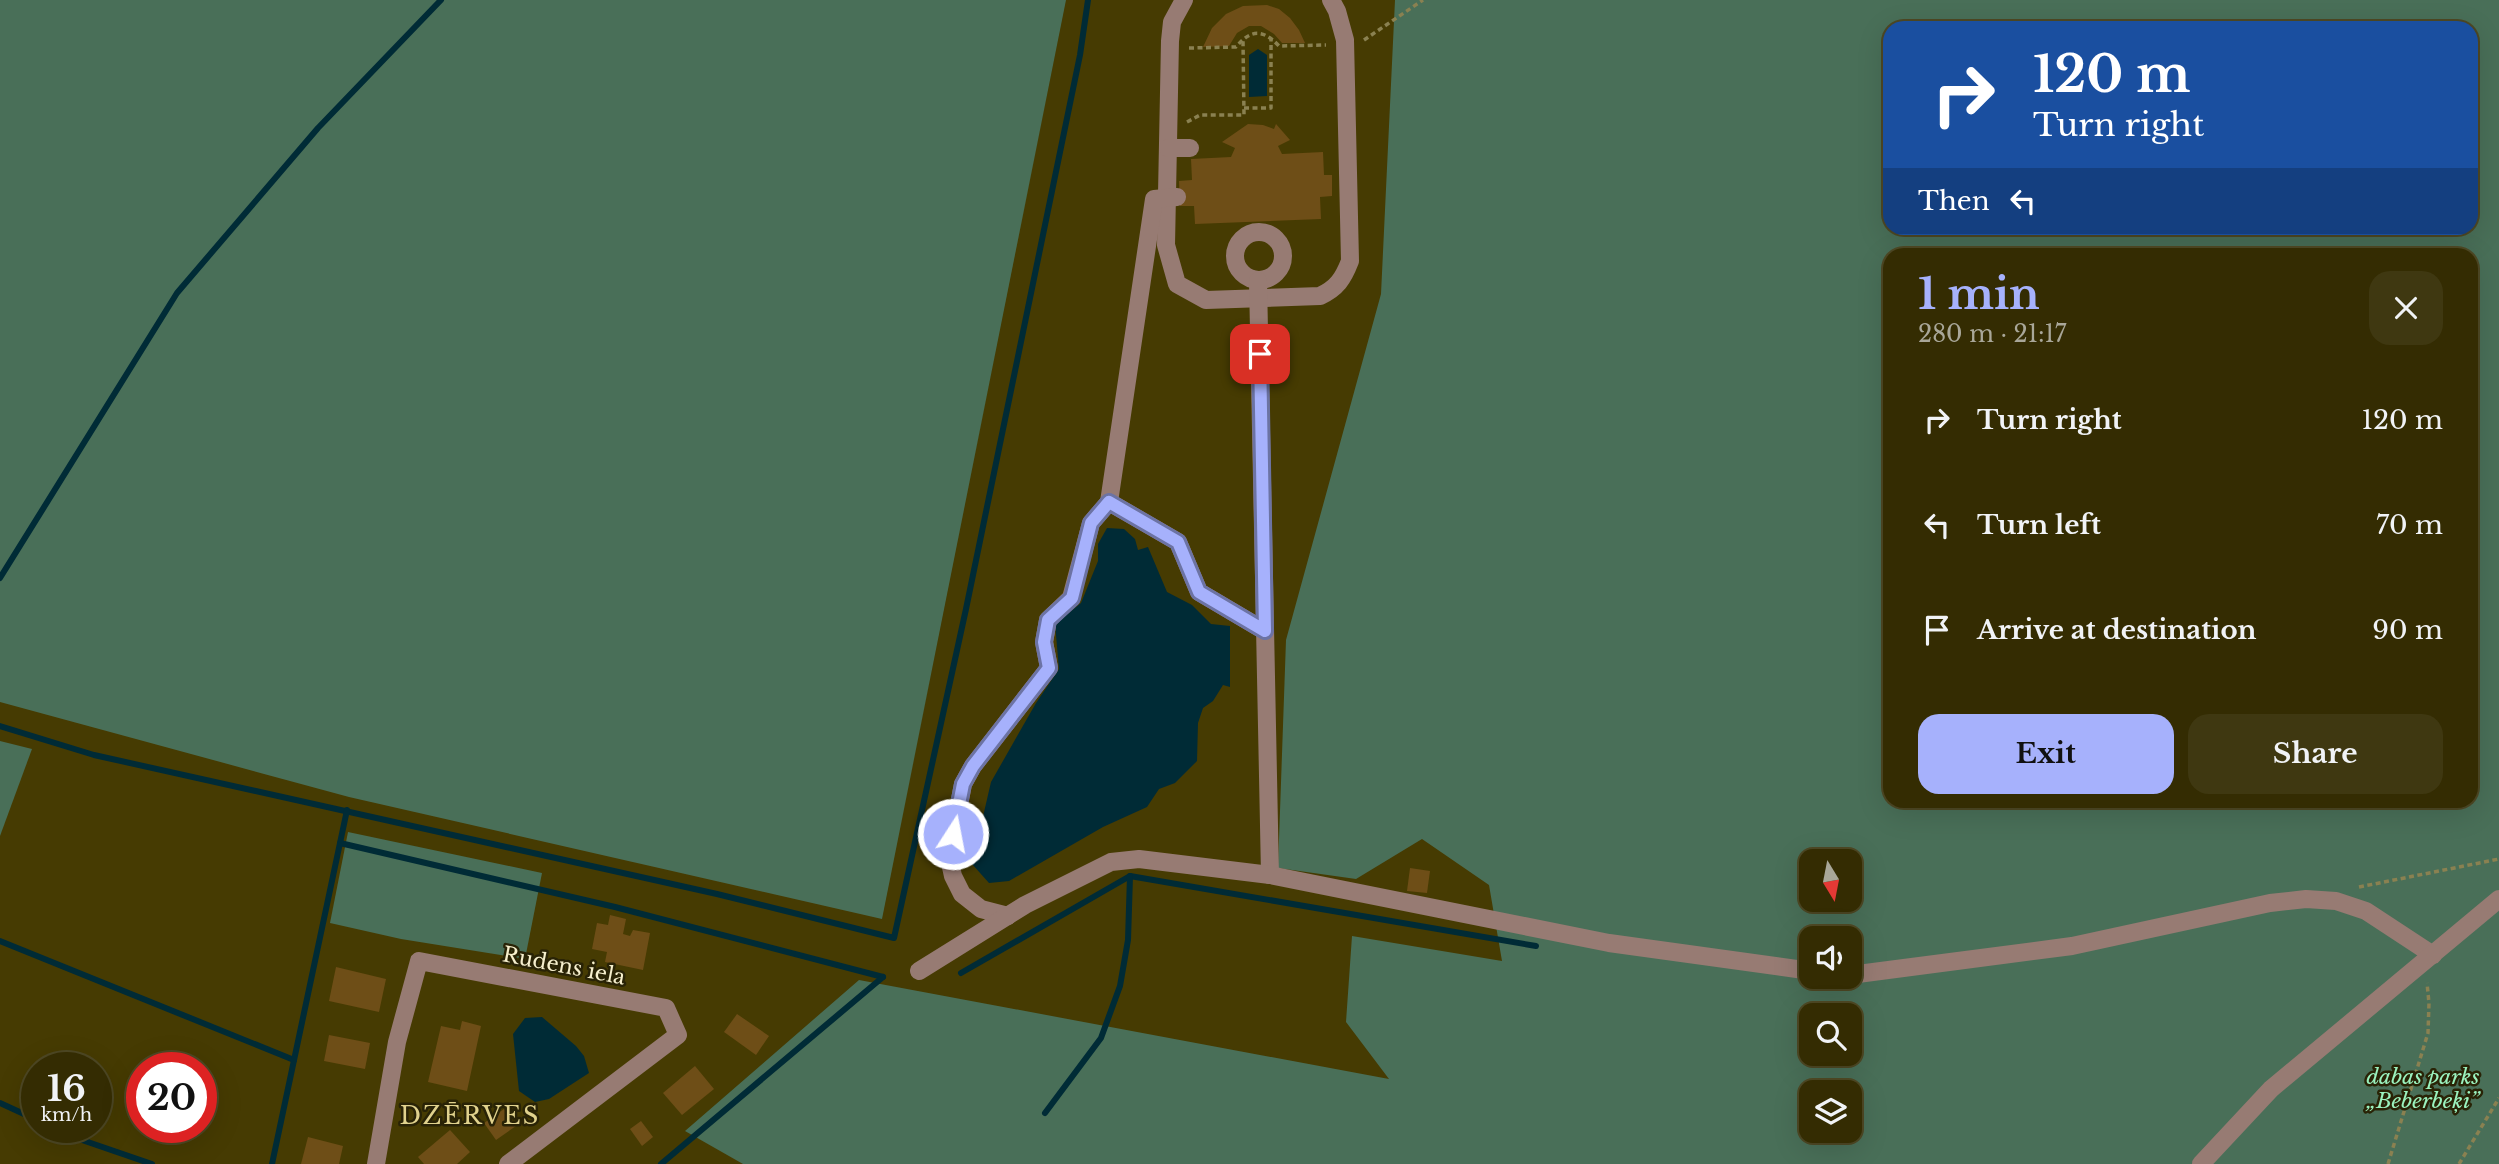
<!DOCTYPE html>
<html lang="en">
<head>
<meta charset="utf-8">
<style>
  :root { --surface:#342c02; --page:#3f3811; --text:#f1f3f6; --muted:#a9a799; --line:#4e4824; --accent:#a6b1fc }
  body { margin:0; font-family:"Libre Baskerville",serif; background:var(--page); color:var(--text); height:100vh; display:flex; flex-direction:column; font-size:26px; white-space:nowrap }
  * { box-sizing:border-box; margin:0 }
  p { font-size:23px; color:var(--muted) }
  .icon { flex:none; width:38px; height:38px; fill:none; stroke:currentColor; stroke-width:2; stroke-linecap:round; stroke-linejoin:round }
  .map { position:relative; flex:1; overflow:hidden }
  .panel { position:absolute; left:1883px; top:248px; width:595px; height:560px; display:flex; flex-direction:column; background:var(--surface); border-radius:21px; box-shadow:0 7px 28px #0002,0 0 0 2px var(--line) }
  .panel>* { flex:none }
  .guide { position:absolute; left:1883px; top:21px; width:595px; height:214px; border-radius:21px; box-shadow:0 7px 28px #0002,0 0 0 2px var(--line); background:#1a4fa0; color:#fff; overflow:hidden }
  .needle { width:46px; rotate:170deg }
  .buttons { position:absolute; left:1799px; top:849px; display:grid; gap:14px }
  .buttons a { display:grid; place-items:center; width:63px; height:63px; border-radius:14px; background:var(--surface); box-shadow:0 7px 28px #0002,0 0 0 2px var(--line); font-size:35px }
  .speed { position:absolute; left:21px; top:1052px; display:flex; gap:14px; font-size:35px; font-weight:700; text-align:center }
  .speed>* { display:grid; place-content:center; width:91px; height:91px; border-radius:50%; background:var(--surface); box-shadow:0 7px 28px #0002,0 0 0 2px var(--line); line-height:1 }
  .speed small { font-size:18px; font-weight:400 }
  .speed .limit { border:10px solid #d22; background:#fff; color:#111 }
  .pin { position:absolute; display:grid; place-items:center; width:60px; height:60px; color:#fff; margin:-30px; border-radius:14px; box-shadow:0 4px 10px #0006 }
  .me { position:absolute; width:77px; margin:-38px; rotate:11deg; stroke-linejoin:round; filter:drop-shadow(0 0 5px #0008) }
  .turn { display:flex; align-items:center; gap:24px; height:147px; padding:0 35px; font-size:32px }
  .turn .icon { width:91px; height:91px; stroke-width:2.5 }
  .turn b { display:block; font-size:49px; line-height:60px }
  .then { display:flex; align-items:center; height:66px; padding:0 35px; background:#0003; gap:14px; font-size:26px }
  .round { display:grid; place-items:center; flex:none; width:74px; height:74px; border-radius:21px; background:var(--page) }
  .headline { display:flex; align-items:center; justify-content:space-between; height:119px; padding:0 35px }
  h1 { font-size:42px; font-weight:800; line-height:52px; color:var(--accent) }
  .action { display:flex; gap:14px; margin-top:auto; padding:14px 35px }
  .action a { flex:1; height:80px; border-radius:21px; background:var(--accent); color:#111; font-size:28px; font-weight:800; line-height:80px; text-align:center }
  .action a+a { background:var(--page); color:var(--text) }
  ul { padding:0; list-style:none }
  li { display:flex; align-items:center; gap:21px; height:105px; padding:0 35px }
  li div { flex:1 }
  li b { display:block; font-size:26px }
  li em { font-style:normal }
  .map>svg:first-child { display:block }
  .green { fill:#496f58; fill-rule:evenodd }
  .water { fill:#002b36 }
  .lines { fill:none; stroke-linecap:round; stroke-linejoin:round }
  .stream { stroke:#002b36; stroke-width:6 }
  .building { fill:#6e4e17 }
  .path { stroke:#8a8151; stroke-width:3.5; stroke-dasharray:5 3.5; stroke-linecap:butt }
  .minor { stroke:#977b73; stroke-width:18 }
  .route-casing { stroke:#6c73a4; stroke-width:18 }
  .route { stroke:#a6b1fc; stroke-width:12 }
  .labels { text-anchor:middle; dominant-baseline:central; stroke-width:5; stroke-linejoin:round; paint-order:stroke }
  .street-label { font-size:21px; fill:#f6efcd; stroke:#292306 }
  .park-label { font-size:21px; font-style:italic; fill:#9bf3bf; stroke:#292306 }
  .quarter-label { font-size:24px; letter-spacing:2px; fill:#e1d28d; stroke:#292306 }
</style>
</head>
<body>
<div class="map">
<svg width="2499" height="1164" viewBox="0 0 2499 1164">
  <rect width="100%" height="100%" fill="#463b02"/>
  <g class="green">
    <polygon points="0,0 1066,0 882,919 349,797 0,702"/>
    <path d="M 1395,0 L 2499,0 L 2499,1164 L 743,1164 L 685,1131 L 859,980 L 1389,1079 L 1346,1022 L 1352,936 L 1502,961 L 1489,885 L 1422,839 L 1356,879 L 1278,868 L 1286,640 L 1381,294 ZM 1890,28 L 2471,28 L 2471,228 L 1890,228 ZM 1890,256 L 2471,256 L 2471,802 L 1890,802 ZM 1811,861 L 1850,861 L 1850,900 L 1811,900 ZM 1811,938 L 1850,938 L 1850,976 L 1811,976 ZM 1811,1015 L 1850,1015 L 1850,1054 L 1811,1054 ZM 1811,1092 L 1850,1092 L 1850,1130 L 1811,1130 Z"/>
    <polygon points="0,741 32,749 0,836"/>
    <polygon points="348,832 542,873 525,959 401,939 330,923"/>
  </g>
  <g class="water">
    <polygon points="1258,49 1267,55 1267,96 1249,97 1249,55"/>
    <polygon points="1107,528 1124,529 1135,539 1138,550 1148,547 1167,592 1192,605 1211,624 1230,626 1230,687 1223,685 1213,701 1203,708 1198,723 1197,761 1175,783 1159,789 1147,807 1103,827 1009,881 989,883 972,864 991,782 1036,703 1059,669 1055,624 1081,603 1098,561 1098,544"/>
    <polygon points="542,1017 576,1046 584,1056 589,1073 549,1099 535,1102 519,1091 513,1034 525,1018"/>
  </g>
  <g class="lines">
    <g class="stream">
      <polyline points="0,578 177,293 318,128 441,0"/>
      <polyline points="0,726 94,755 717,894 894,938 966,609 1080,55 1088,0"/>
      <polyline points="340,843 615,907 883,977"/>
      <polyline points="0,941 294,1060"/>
      <polyline points="961,973 1130,876 1536,946"/>
      <polyline points="0,1103 37,1120"/>
      <polyline points="1045,1113 1101,1038 1120,986 1128,940 1130,876"/>
      <polyline points="53,1127 82,1140 152,1164"/>
      <polyline points="272,1164 347,810"/>
      <polyline points="661,1164 883,977"/>
    </g>
  </g>
  <g class="building">
    <polygon points="1267,5 1279,9 1290,18 1299,30 1305,43 1282,43 1274,34 1261,26 1249,26 1237,33 1229,46 1203,47 1212,28 1226,14 1243,6"/>
    <polygon points="1248,124 1263,125 1274,129 1276,124 1290,140 1278,146 1282,154 1323,152 1324,175 1332,175 1332,196 1320,197 1321,219 1195,224 1194,206 1180,206 1179,181 1192,180 1191,159 1231,157 1235,148 1222,142"/>
    <polygon points="1410,868 1430,871 1427,893 1407,891"/>
    <polygon points="610,915 626,919 623,934 630,936 633,930 650,933 643,970 605,962 607,952 592,949 597,923 608,925"/>
    <polygon points="336,967 386,979 379,1012 329,1001"/>
    <polygon points="737,1014 769,1036 756,1055 724,1032"/>
    <polygon points="462,1021 481,1026 467,1091 428,1082 441,1026 460,1030"/>
    <polygon points="329,1035 370,1043 365,1069 324,1061"/>
    <polygon points="695,1066 714,1089 682,1115 663,1093"/>
    <polygon points="504,1109 516,1126 496,1140 484,1123"/>
    <polygon points="641,1121 653,1137 642,1146 630,1129"/>
    <polygon points="450,1130 470,1152 457,1164 424,1164 418,1157"/>
    <polygon points="308,1137 343,1146 339,1164 301,1164"/>
  </g>
  <g class="lines">
    <g class="path">
      <polyline points="1364,40 1423,0"/>
      <path d="M 1189,48 L 1236,47 C 1251,29 1263,29 1279,46 L 1326,45"/>
      <polyline points="1244,108 1271,108 1271,39"/>
      <polyline points="1187,122 1200,115 1244,115 1243,41"/>
      <polyline points="2359,887 2499,859"/>
      <polyline points="2388,1164 2428,1033 2429,1003 2427,983"/>
      <polyline points="2459,1164 2499,1098"/>
    </g>
    <g class="minor">
      <path d="M 1184,0 L 1172,22 L 1170,41 L 1166,245 L 1177,284 L 1206,300 L 1320,296 C 1337,288 1343,279 1350,261 L 1345,40 L 1337,11 L 1331,0"/>
      <polyline points="1168,148 1190,148"/>
      <polyline points="1177,197 1154,199 1109,502 1178,542 1199,592 1265,631"/>
      <circle cx="1259" cy="256" r="24"/>
      <polyline points="1258,281 1270,875"/>
      <polyline points="1008,916 981,909 962,894 953,876 949,858 963,784 973,766 1049,668 1044,642 1048,620 1071,598 1091,523 1109,502"/>
      <polyline points="919,971 1025,905 1111,862 1139,859 1270,875 1609,943 1811,971"/>
      <polyline points="1850,975 2072,946 2270,903 2306,899 2336,901 2366,911 2433,955"/>
      <polyline points="376,1164 397,1042 419,961 666,1008 678,1035 508,1164"/>
      <polyline points="2201,1164 2271,1089 2499,899"/>
    </g>
  </g>
  <g class="lines">
    <g class="route-casing">
      <polyline id="route" points="953,834 963,784 973,766 1049,668 1044,642 1048,620 1072,598 1091,523 1109,502 1178,542 1199,592 1265,631 1260,354"/>
    </g>
    <use href="#route" class="route"/>
  </g>
  <g class="labels">
    <g class="street-label">
      <text transform="translate(564 966) rotate(11)">Rudens iela</text>
    </g>
    <g class="park-label">
      <text x="2423" y="1077">dabas parks<tspan x="2423" dy="24">„Beberbeķi”</tspan></text>
    </g>
    <g class="quarter-label">
      <text x="470" y="1115">DZĒRVES</text>
    </g>
  </g>
</svg>
<div class="buttons">
<a><svg class="needle" viewBox="-14 -14 28 28"><path d="M0-13l5 13h-10z" fill="#e53935"/><path d="M0 13l5-13h-10z" fill="#a9a799"/></svg></a>
<a><svg class="icon" aria-label="sound" viewBox="0 0 24 24"><path d="M4 9h4l5-4v14l-5-4H4zM17 9q2 3 0 6"/></svg></a>
<a><svg class="icon" aria-label="search" viewBox="0 0 24 24"><circle cx="10" cy="10" r="6"/><path d="M15 15l6 6"/></svg></a>
<a><svg class="icon" aria-label="layers" viewBox="0 0 24 24"><path d="M12 4l9 5-9 5-9-5zM3 14l9 5 9-5"/></svg></a>
</div>
<div class="speed"><div>16<small>km/h</small></div><div class="limit">20</div></div>
<div class="pin" style="left:1260px;top:354px;background:#d93025"><svg class="icon" aria-label="arrive" viewBox="0 0 24 24"><path d="M6 21V4h12l-3 4 3 4H6"/></svg></div>
<svg class="me" style="left:953px;top:834px" viewBox="-20 -20 40 40"><circle r="17" fill="#a6b1fc" stroke="#fff" stroke-width="3"/><path d="M0-11L8 9 0 5-8 9z" fill="#fff"/></svg>
<div class="guide">
<div class="turn"><svg class="icon" aria-label="right" viewBox="0 0 24 24"><path d="M7 20v-9h11M14 6l5 5-5 5"/></svg><div><b>120 m</b>Turn right</div></div>
<div class="then">Then<svg class="icon" aria-label="left" viewBox="0 0 24 24"><path d="M17 20v-9H6M10 6l-5 5 5 5"/></svg></div>
</div>
<section class="panel">
<div class="headline"><div><h1>1 min</h1><p>280 m · 21:17</p></div><a class="round"><svg class="icon" aria-label="close" viewBox="0 0 24 24"><path d="M6 6l12 12M18 6L6 18"/></svg></a></div>
<ul>
<li><svg class="icon" aria-label="right" viewBox="0 0 24 24"><path d="M7 20v-9h11M14 6l5 5-5 5"/></svg><div><b>Turn right</b></div><em>120 m</em></li>
<li><svg class="icon" aria-label="left" viewBox="0 0 24 24"><path d="M17 20v-9H6M10 6l-5 5 5 5"/></svg><div><b>Turn left</b></div><em>70 m</em></li>
<li><svg class="icon" aria-label="arrive" viewBox="0 0 24 24"><path d="M6 21V4h12l-3 4 3 4H6"/></svg><div><b>Arrive at destination</b></div><em>90 m</em></li>
</ul>
<div class="action"><a>Exit</a><a>Share</a></div>
</section>
</div>
</body>
</html>
